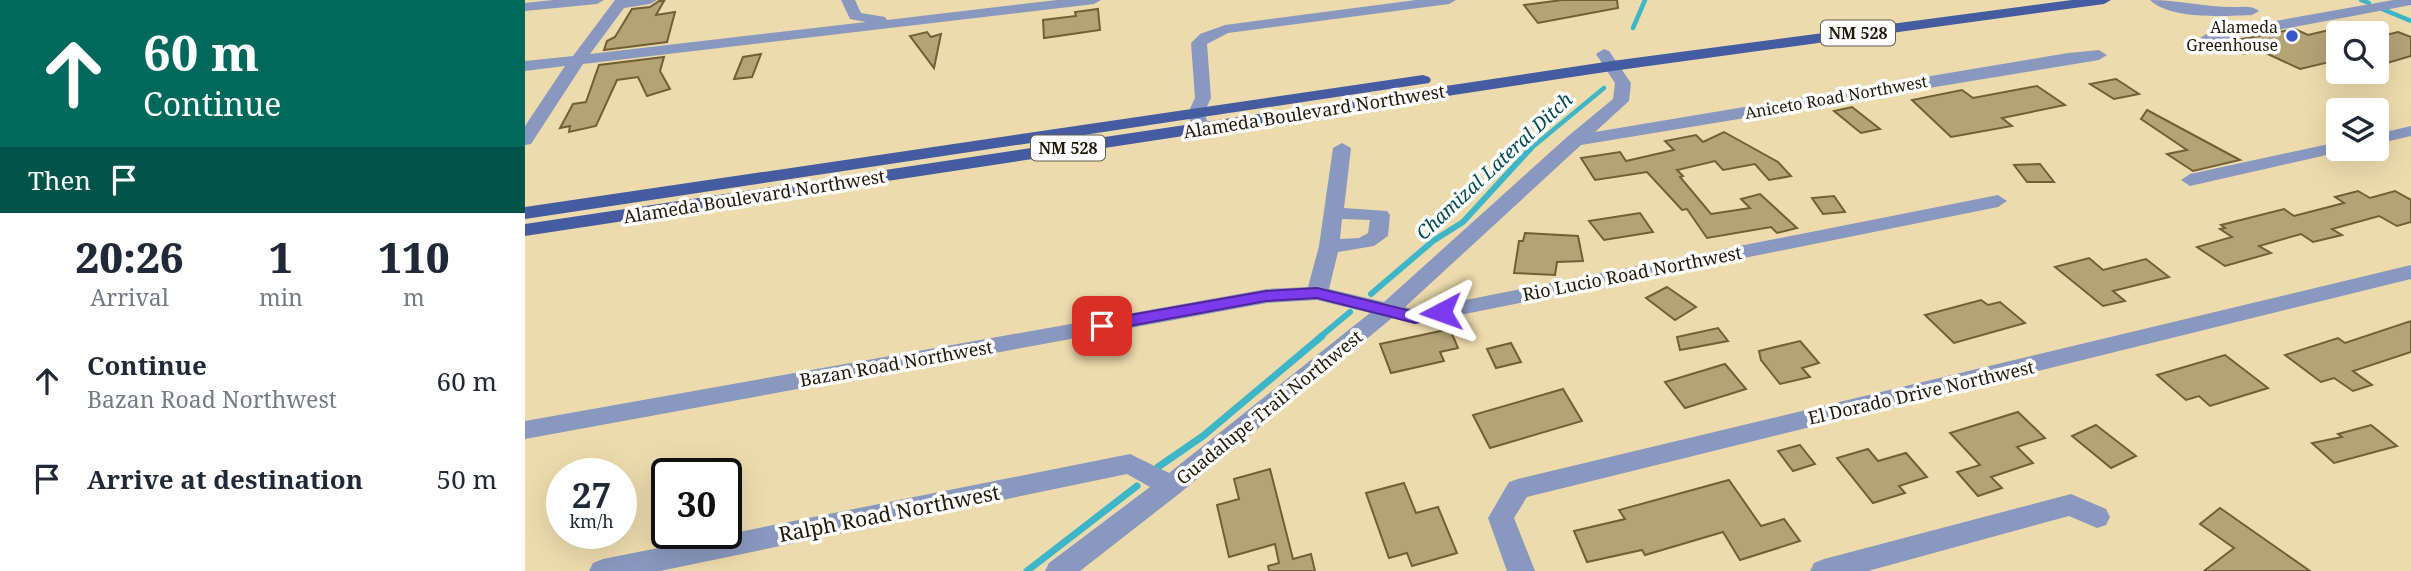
<!DOCTYPE html>
<html lang="en">
<head>
<meta charset="utf-8">
<style>
  :root { --surface:#fff; --page:#f2f2f3; --text:#1f2937; --muted:#747a83 }
  body { margin:0; font-family:"Noto Serif",serif; background:var(--page); color:var(--text); height:100vh; display:flex; flex-direction:column; font-size:26px; white-space:nowrap }
  * { box-sizing:border-box; margin:0 }
  p { font-size:23px; color:var(--muted) }
  .icon { flex:none; width:38px; height:38px; fill:none; stroke:currentColor; stroke-width:2; stroke-linecap:round; stroke-linejoin:round }
  .map { position:relative; flex:1; overflow:hidden }
  .drawer { display:flex; flex-direction:column; background:var(--surface); width:525px }
  .drawer>* { flex:none }
  .guide { background:#00695c; color:#fff; overflow:hidden }
  .controls { position:absolute; left:1801px; top:21px; display:grid; gap:14px }
  .controls a { display:grid; place-items:center; width:63px; height:63px; border-radius:7px; background:var(--surface); box-shadow:0 7px 28px #0002; font-size:35px }
  .speed { position:absolute; left:21px; top:458px; display:flex; gap:14px; font-size:35px; font-weight:700; text-align:center }
  .speed>* { display:grid; place-content:center; width:91px; height:91px; border-radius:50%; background:var(--surface); box-shadow:0 7px 28px #0002; line-height:1 }
  .speed small { font-size:18px; font-weight:400 }
  .speed .limit { border:4px solid #111; border-radius:10px; background:#fff; color:#111 }
  .pin { position:absolute; display:grid; place-items:center; width:60px; height:60px; color:#fff; margin:-30px; border-radius:14px; box-shadow:0 4px 10px #0006 }
  .me { position:absolute; width:77px; margin:-38px; rotate:266deg; stroke-linejoin:round; filter:drop-shadow(0 0 5px #0008) }
  .turn { display:flex; align-items:center; gap:24px; height:147px; padding:0 28px; font-size:32px }
  .turn .icon { width:91px; height:91px; stroke-width:2.5 }
  .turn b { display:block; font-size:49px; line-height:60px }
  .then { display:flex; align-items:center; height:66px; padding:0 28px; background:#0003; gap:14px; font-size:26px }
  .eta { display:flex; justify-content:space-evenly; align-items:center; height:119px; text-align:center }
  .eta b { font-size:42px; font-weight:800; line-height:49px }
  ul { padding:0; list-style:none }
  li { display:flex; align-items:center; gap:21px; height:98px; padding:0 28px }
  li div { flex:1 }
  li b { display:block; font-size:26px }
  li em { font-style:normal }
  main { display:flex; flex:1; min-height:0 }
  .map>svg:first-child { display:block }
  .lines { fill:none; stroke-linecap:round; stroke-linejoin:round }
  .stream-far2 { stroke:#3eb6c7; stroke-width:4.5 }
  .stream-far1 { stroke:#3eb6c7; stroke-width:6 }
  .stream { stroke:#3eb6c7; stroke-width:7 }
  .building { fill:#b5a376; stroke:#716036; stroke-width:2 }
  .minor { fill:#8998be; fill-rule:evenodd }
  .major { fill:#455ca0; fill-rule:evenodd }
  .route { fill:#7c3aed; stroke:#51269a; stroke-width:2 }
  .poi-dot { fill:#3a57c9; stroke:#fefefe; stroke-width:2.5 }
  .labels { text-anchor:middle; dominant-baseline:central; stroke-width:7; stroke-linejoin:round; paint-order:stroke }
  .far-poi-label { font-size:16px; fill:#201908; stroke:#fefefe; text-anchor:end }
  .shield { fill:#fefefe; stroke:#635e52; stroke-width:2 }
  .shield-label { font-size:16px; font-weight:bold; fill:#201908 }
  .far-street-label { font-size:16px; fill:#201908; stroke:#fefefe }
  .street-label { font-size:18px; fill:#201908; stroke:#fefefe }
  .water-label { font-size:19px; font-style:italic; fill:#004a53; stroke:#fefefe }
  .near-street-label { font-size:21px; fill:#201908; stroke:#fefefe }
</style>
</head>
<body>
<main>
<section class="drawer">
<div class="guide">
<div class="turn"><svg class="icon" aria-label="ahead" viewBox="0 0 24 24"><path d="M12 20V5M6 11l6-6 6 6"/></svg><div><b>60 m</b>Continue</div></div>
<div class="then">Then<svg class="icon" aria-label="arrive" viewBox="0 0 24 24"><path d="M6 21V4h12l-3 4 3 4H6"/></svg></div>
</div>
<div class="eta">
<div><b>20:26</b><p>Arrival</p></div>
<div><b>1</b><p>min</p></div>
<div><b>110</b><p>m</p></div>
</div>
<ul>
<li><svg class="icon" aria-label="ahead" viewBox="0 0 24 24"><path d="M12 20V5M6 11l6-6 6 6"/></svg><div><b>Continue</b><p>Bazan Road Northwest</p></div><em>60 m</em></li>
<li><svg class="icon" aria-label="arrive" viewBox="0 0 24 24"><path d="M6 21V4h12l-3 4 3 4H6"/></svg><div><b>Arrive at destination</b></div><em>50 m</em></li>
</ul>
</section>
<div class="map">
<svg width="1886" height="571" viewBox="0 0 1886 571">
  <rect width="100%" height="100%" fill="#eedbad"/>
  <g class="lines">
    <g class="stream-far2">
      <polyline points="1836,0 1844,3"/>
      <polyline points="1857,9 1886,21"/>
      <polyline points="1108,28 1120,0"/>
      <polyline points="1004,150 1079,88"/>
    </g>
    <g class="stream-far1">
      <polyline points="846,294 908,241 938,222 1006,148"/>
      <polyline points="795,337 825,312"/>
    </g>
    <g class="stream">
      <polyline points="633,467 678,436 797,336"/>
      <polyline points="502,571 612,486"/>
    </g>
  </g>
  <g class="building">
    <polygon points="1037,0 1092,0 1093,8 1013,23 999,5"/>
    <polygon points="134,1 139,1 131,15 150,12 142,42 79,50 82,41 90,37 107,9 125,7"/>
    <polygon points="573,9 575,30 519,38 518,20 551,16 550,12"/>
    <polygon points="1813,28 1813,60 1775,69 1734,50 1718,54 1696,43 1770,29 1783,35"/>
    <polygon points="402,32 406,37 416,34 409,68 385,36"/>
    <polygon points="1873,32 1886,37 1886,56 1852,66 1852,37"/>
    <polygon points="236,54 227,77 209,79 218,57"/>
    <polygon points="139,57 135,71 145,89 122,96 113,77 92,80 71,126 44,132 45,126 35,128 48,104 61,102 74,65"/>
    <polygon points="1591,79 1614,94 1589,99 1565,84"/>
    <polygon points="1512,86 1540,105 1477,118 1487,126 1426,137 1387,100 1437,90 1448,98"/>
    <polygon points="1327,107 1355,129 1336,133 1309,111"/>
    <polygon points="1622,110 1715,160 1668,171 1642,154 1662,150 1616,119"/>
    <polygon points="1199,132 1253,162 1266,176 1244,180 1230,164 1198,170 1190,161 1152,170 1158,176 1155,177 1186,214 1225,208 1216,199 1235,194 1272,228 1252,233 1246,227 1182,238 1162,209 1157,210 1122,172 1070,180 1056,158 1095,152 1101,161 1149,150 1140,141 1171,135 1178,142"/>
    <polygon points="1515,164 1529,182 1502,182 1489,165"/>
    <polygon points="1833,191 1845,198 1870,191 1886,200 1886,222 1872,226 1854,216 1807,229 1817,235 1788,242 1776,234 1734,246 1746,253 1700,266 1672,247 1707,237 1695,229 1700,228 1696,225 1759,209 1769,216 1819,203 1810,197"/>
    <polygon points="1309,196 1320,212 1298,214 1287,198"/>
    <polygon points="1115,213 1128,232 1079,240 1064,221"/>
    <polygon points="1000,233 1053,236 1058,261 1032,262 1030,275 989,273 994,241 998,241"/>
    <polygon points="1564,258 1578,270 1621,259 1644,277 1588,291 1600,301 1578,306 1530,267"/>
    <polygon points="1142,287 1171,307 1150,320 1121,298"/>
    <polygon points="1456,300 1463,305 1475,302 1500,323 1429,343 1400,315"/>
    <polygon points="1886,321 1886,352 1828,371 1847,385 1828,391 1809,378 1796,382 1760,355 1813,338 1820,343"/>
    <polygon points="1193,328 1203,341 1155,350 1152,337"/>
    <polygon points="925,329 933,348 915,352 919,361 866,373 855,344"/>
    <polygon points="1275,341 1294,363 1277,368 1285,377 1255,384 1236,360 1234,351"/>
    <polygon points="986,343 996,362 971,368 962,349"/>
    <polygon points="1700,355 1743,388 1685,406 1674,396 1661,400 1632,375"/>
    <polygon points="1200,364 1221,389 1160,408 1140,382"/>
    <polygon points="1038,389 1057,421 965,448 948,415"/>
    <polygon points="1493,412 1520,438 1492,447 1508,463 1466,477 1477,488 1453,496 1432,472 1455,465 1425,433"/>
    <polygon points="1571,425 1611,456 1586,468 1547,436"/>
    <polygon points="1846,425 1872,446 1809,463 1787,443 1817,437 1813,434"/>
    <polygon points="1275,445 1290,464 1268,471 1253,451"/>
    <polygon points="1343,449 1353,461 1381,453 1402,477 1374,486 1380,493 1348,503 1312,458"/>
    <polygon points="745,469 768,559 786,554 790,571 744,571 743,566 754,563 750,544 704,557 692,505 714,499 709,479"/>
    <polygon points="1204,480 1236,526 1259,519 1275,541 1215,560 1198,532 1120,555 1117,550 1062,562 1049,531 1100,519 1094,510"/>
    <polygon points="879,483 891,513 913,507 932,553 887,566 882,553 864,558 841,493"/>
    <polygon points="1695,508 1785,571 1679,571 1709,548 1675,524"/>
  </g>
  <g class="lines">
    <g class="minor">
      <polygon points="28,0 79,0 72,4 0,11 0,3"/>
      <polygon points="90,0 132,0 125,4 99,8 65,54 341,22 325,19 316,0 330,0 336,13 360,17 362,20 532,0 576,0 569,4 58,64 6,144 0,145 0,126 40,66 0,71 0,61 48,56"/>
      <polygon points="891,0 931,0 924,4 703,33 682,44 686,98 679,113 685,128 676,133 667,128 663,113 670,98 666,43 675,34 700,25"/>
      <path d="M 1625,0 C 1653,0 1680,7 1708,7 C 1717,7 1727,5 1734,11 L 1727,15 C 1700,16 1645,20 1625,0 Z"/>
      <polygon points="1868,0 1886,0 1886,5 1683,43 1675,38 1683,33"/>
      <path d="M 1079,49 L 1084,51 L 1106,83 L 1104,101 L 1070,132 L 1543,53 L 1574,50 L 1582,55 L 1574,60 L 1056,145 L 880,307 L 890,310 L 1473,195 L 1482,201 L 1473,207 L 890,324 L 867,318 L 655,493 L 555,571 L 520,571 L 524,563 L 625,487 L 602,474 L 135,571 L 64,571 L 68,563 L 78,559 L 605,454 L 644,473 L 845,313 L 792,300 L 742,303 L 0,439 L 0,421 L 742,289 L 783,287 L 794,246 L 808,148 L 817,143 L 826,148 L 819,208 L 862,211 L 865,215 L 863,236 L 849,246 L 813,252 L 804,289 L 859,302 L 1042,137 L 1088,99 L 1090,83 L 1071,54 ZM 817,219 L 845,220 L 843,233 L 834,238 L 815,239 Z"/>
      <polygon points="1886,126 1886,136 1852,144 1852,134"/>
      <polygon points="1813,142 1813,149 1821,149 1819,151 1665,186 1656,180 1665,174"/>
      <polygon points="1886,265 1886,279 1002,497 989,518 1010,571 982,571 963,518 984,482 993,479"/>
      <polygon points="1546,494 1581,509 1585,517 1581,525 1572,528 1544,516 1343,571 1285,571 1289,563 1299,559"/>
    </g>
    <g class="major">
      <polygon points="1547,0 1586,0 1579,4 1087,71 0,236 0,224 1087,61"/>
      <polygon points="898,75 904,77 906,80 904,83 0,219 0,207"/>
    </g>
  </g>
  <polygon class="route" points="792,288 890,312 916,307 924,312 921,316 890,323 792,298 741,301 577,331 568,326 577,320 741,291"/>
  <circle class="poi-dot" cx="1767" cy="36" r="7"/>
  <g class="labels">
    <g class="far-poi-label">
      <text x="1753" y="27">Alameda<tspan x="1753" dy="18">Greenhouse</tspan></text>
    </g>
    <g class="shield">
      <rect x="1296" y="20.5" width="74" height="25" rx="5"/>
      <rect x="506" y="135.5" width="74" height="25" rx="5"/>
    </g>
    <g class="shield-label">
      <text x="1333" y="33">NM 528</text>
      <text x="543" y="148">NM 528</text>
    </g>
    <g class="far-street-label">
      <text transform="translate(1311 97) rotate(-10)">Aniceto Road Northwest</text>
    </g>
    <g class="street-label">
      <text transform="translate(789 111) rotate(-9)">Alameda Boulevard Northwest</text>
      <text transform="translate(229 196) rotate(-9)">Alameda Boulevard Northwest</text>
      <text transform="translate(1107 273) rotate(-11)">Rio Lucio Road Northwest</text>
      <text transform="translate(371 363) rotate(-10)">Bazan Road Northwest</text>
      <text transform="translate(1396 392) rotate(-13)">El Dorado Drive Northwest</text>
      <text transform="translate(744 407) rotate(-39)">Guadalupe Trail Northwest</text>
    </g>
    <g class="water-label">
      <text transform="translate(969 166) rotate(-43)">Chamizal Lateral Ditch</text>
    </g>
    <g class="near-street-label">
      <text transform="translate(364 513) rotate(-11)">Ralph Road Northwest</text>
    </g>
  </g>
</svg>
<div class="controls">
<a><svg class="icon" aria-label="search" viewBox="0 0 24 24"><circle cx="10" cy="10" r="6"/><path d="M15 15l6 6"/></svg></a>
<a><svg class="icon" aria-label="layers" viewBox="0 0 24 24"><path d="M12 4l9 5-9 5-9-5zM3 14l9 5 9-5"/></svg></a>
</div>
<div class="speed"><div>27<small>km/h</small></div><div class="limit">30</div></div>
<div class="pin" style="left:577px;top:326px;background:#d93025"><svg class="icon" aria-label="arrive" viewBox="0 0 24 24"><path d="M6 21V4h12l-3 4 3 4H6"/></svg></div>
<svg class="me" style="left:916px;top:312px" viewBox="-20 -20 40 40"><path d="M0-17L14 15 0 8-14 15z" fill="#7c3aed" stroke="#fff" stroke-width="4"/></svg>
</div>
</main>
</body>
</html>
